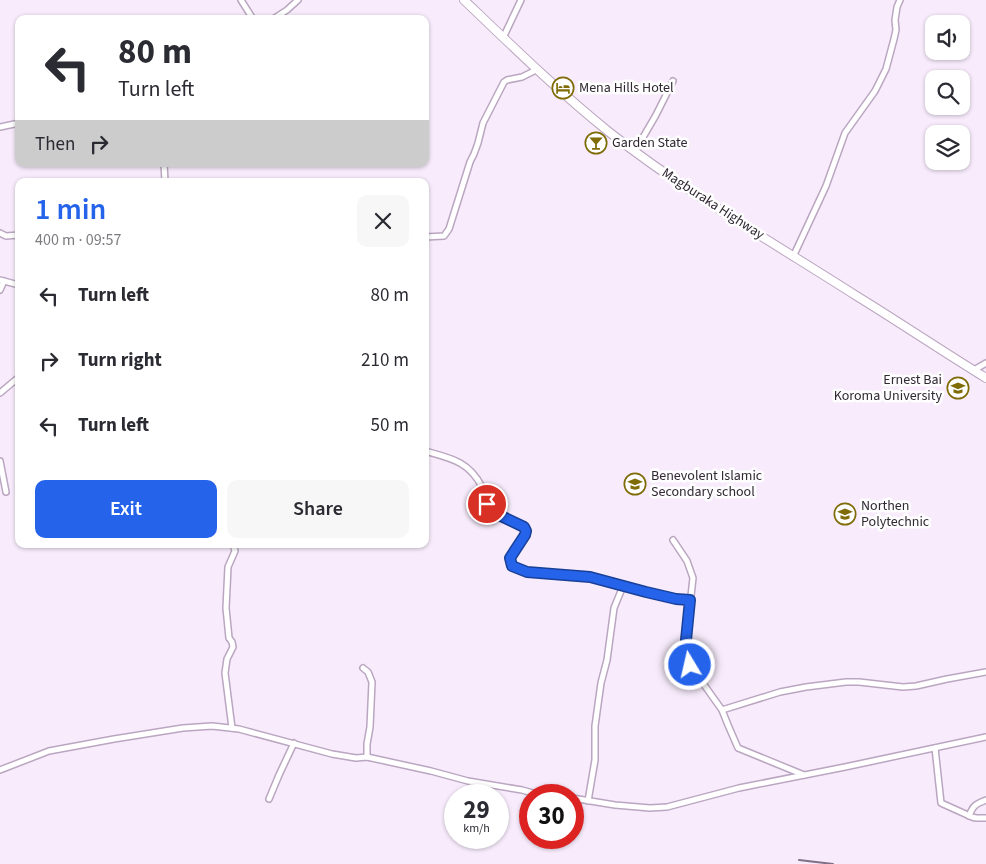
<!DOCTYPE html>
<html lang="en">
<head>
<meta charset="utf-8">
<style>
  :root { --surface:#fff; --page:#f7f7f7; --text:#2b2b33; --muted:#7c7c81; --accent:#2563eb }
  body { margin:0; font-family:"Source Sans 3",sans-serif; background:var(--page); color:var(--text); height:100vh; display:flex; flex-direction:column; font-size:19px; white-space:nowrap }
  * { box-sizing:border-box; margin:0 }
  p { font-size:16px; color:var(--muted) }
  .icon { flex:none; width:28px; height:28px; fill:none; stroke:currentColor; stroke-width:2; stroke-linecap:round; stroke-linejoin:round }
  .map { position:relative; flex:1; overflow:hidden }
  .details { position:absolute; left:15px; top:178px; width:414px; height:370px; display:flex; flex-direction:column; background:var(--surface); border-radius:10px; box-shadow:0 1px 4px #0004 }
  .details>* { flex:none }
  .guide { position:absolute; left:15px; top:15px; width:414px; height:152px; border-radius:10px; box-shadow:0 1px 4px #0004; background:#fff; color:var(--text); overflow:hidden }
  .buttons { position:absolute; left:925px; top:15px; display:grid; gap:10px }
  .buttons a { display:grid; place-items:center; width:45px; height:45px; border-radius:10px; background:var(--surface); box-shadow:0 1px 4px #0004; font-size:25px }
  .speed { position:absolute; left:444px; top:784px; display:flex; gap:10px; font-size:25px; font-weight:700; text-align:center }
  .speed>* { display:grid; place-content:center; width:65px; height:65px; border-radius:50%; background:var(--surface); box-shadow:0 1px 4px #0004; line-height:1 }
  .speed small { font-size:12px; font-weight:400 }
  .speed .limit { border:8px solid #d22; background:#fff; color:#111 }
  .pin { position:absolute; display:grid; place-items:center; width:42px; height:42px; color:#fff; margin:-21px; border:2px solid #fff; border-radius:50%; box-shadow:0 1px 5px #0007 }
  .me { position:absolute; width:55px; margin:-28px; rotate:351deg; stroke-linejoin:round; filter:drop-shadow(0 0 4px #0008) }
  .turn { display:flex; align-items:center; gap:18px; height:105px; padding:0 20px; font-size:22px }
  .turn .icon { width:65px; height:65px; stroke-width:2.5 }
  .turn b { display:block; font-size:35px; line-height:42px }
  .then { display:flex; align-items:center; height:48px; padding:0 20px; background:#0003; gap:10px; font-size:19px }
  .round { display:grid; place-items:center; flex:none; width:52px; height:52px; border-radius:10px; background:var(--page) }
  .summary { display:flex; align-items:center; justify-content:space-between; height:85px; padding:0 20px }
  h1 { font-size:30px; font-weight:600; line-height:38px; color:var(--accent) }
  .button { display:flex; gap:10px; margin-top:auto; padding:10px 20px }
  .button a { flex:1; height:58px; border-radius:10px; background:var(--accent); color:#fff; font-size:20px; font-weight:600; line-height:58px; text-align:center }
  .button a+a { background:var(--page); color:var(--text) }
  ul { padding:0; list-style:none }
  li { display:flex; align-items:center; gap:15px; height:65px; padding:0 20px }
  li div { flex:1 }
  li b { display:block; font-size:19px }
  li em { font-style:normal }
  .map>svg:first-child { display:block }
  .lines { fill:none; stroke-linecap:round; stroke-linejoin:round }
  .stream { stroke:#816f87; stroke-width:2 }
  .minor-casing { stroke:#bba6c1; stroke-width:8 }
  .primary-casing { stroke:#bba6c1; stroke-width:10 }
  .minor { stroke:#fff; stroke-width:5 }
  .primary { stroke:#fff; stroke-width:8 }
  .route-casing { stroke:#184099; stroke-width:12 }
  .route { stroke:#2563eb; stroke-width:9 }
  .labels { text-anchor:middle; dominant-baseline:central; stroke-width:5; stroke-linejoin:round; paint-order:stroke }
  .poi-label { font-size:14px; fill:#302832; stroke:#fefefe; text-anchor:start }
  .street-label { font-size:14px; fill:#302832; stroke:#fefefe }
</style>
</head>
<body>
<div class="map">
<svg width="986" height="864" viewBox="0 0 986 864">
  <rect width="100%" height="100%" fill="#f8ecfc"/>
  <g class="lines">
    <polyline class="stream" points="799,860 833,864"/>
    <g class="minor-casing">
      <g id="minor">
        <polyline points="241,0 253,19"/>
        <polyline points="273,19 287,10 298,0"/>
        <polyline points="503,38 521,0"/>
        <polyline points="0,127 19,123"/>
        <polyline points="635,151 656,115 673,81"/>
        <polyline points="164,164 165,181"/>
        <polyline points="0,233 6,236 19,235"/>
        <polyline points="425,237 444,236 449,229 470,162 474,154 478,143 483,123 504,82 507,80 522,77 536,70"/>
        <polyline points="793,257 826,186 845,133 875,91 886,69 894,39 896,30 895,20 897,7 900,0"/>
        <polyline points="0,280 19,285"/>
        <polyline points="0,290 4,281"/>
        <polyline points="974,370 986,363"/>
        <polyline points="0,393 19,377"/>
        <path d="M 425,451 C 450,458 469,461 482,487 C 487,499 486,504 497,513 C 505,521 521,521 526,531 L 525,535 L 510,558 L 512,566 L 527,572 L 543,572 L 590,577 L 610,582 L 633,589 L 676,599 L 690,600"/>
        <polyline points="0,461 6,492"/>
        <polyline points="673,540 687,561 693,578 686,640 690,665 722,710 728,725 738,748 804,775"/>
        <polyline points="363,668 368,672 372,682 370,727 367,744 367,757"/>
        <polyline points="722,710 780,692 806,687 846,682 859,682 903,687 916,686 947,679 986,672"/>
        <polyline points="232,728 225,673 227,659 233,647 232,642 229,638 226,608 228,567 235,551 233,544"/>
        <polyline points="935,748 941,803 972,817 976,818 986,818"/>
        <polyline points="0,770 49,751 114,739 183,728 212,726 239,729 332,754 356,758 367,757 431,771 468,781 522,790 540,795"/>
        <polyline points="572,798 615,805 650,808 667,807 739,788 845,767 986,737"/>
        <polyline points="269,799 279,775 294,743"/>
        <polyline points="588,801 595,760 595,726 601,683 607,660 614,608 623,586"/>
        <path d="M 969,816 C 973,805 976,804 986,800"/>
      </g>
    </g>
    <g class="primary-casing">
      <path id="primary" d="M 464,0 C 511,45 558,91 609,132 C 687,193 772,242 855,295 C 899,322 942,351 986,378"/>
    </g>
    <use href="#minor" class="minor"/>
    <use href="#primary" class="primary"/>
  </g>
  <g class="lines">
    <g class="route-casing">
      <polyline id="route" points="487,504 499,515 524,527 526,531 525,535 510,558 512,566 527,572 590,577 646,592 676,599 690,600 686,640 690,665"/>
    </g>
    <use href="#route" class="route"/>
  </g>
  <defs>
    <g id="hotel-ring" transform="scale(1.125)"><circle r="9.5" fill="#fefefe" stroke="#7f6c07" stroke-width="1.5"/><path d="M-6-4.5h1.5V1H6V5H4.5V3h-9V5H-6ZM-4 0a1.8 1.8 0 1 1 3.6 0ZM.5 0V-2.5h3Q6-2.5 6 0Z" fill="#7f6c07"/></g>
    <g id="bar-ring" transform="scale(1.125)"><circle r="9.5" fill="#fefefe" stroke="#7f6c07" stroke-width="1.5"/><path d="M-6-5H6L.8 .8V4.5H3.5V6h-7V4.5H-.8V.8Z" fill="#7f6c07"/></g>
    <g id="university-ring" transform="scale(1.125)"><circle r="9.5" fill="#fefefe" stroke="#7f6c07" stroke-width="1.5"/><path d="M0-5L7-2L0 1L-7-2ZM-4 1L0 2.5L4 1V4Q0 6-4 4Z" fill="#7f6c07"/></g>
    <g id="school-ring" transform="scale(1.125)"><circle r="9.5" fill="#fefefe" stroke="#7f6c07" stroke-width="1.5"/><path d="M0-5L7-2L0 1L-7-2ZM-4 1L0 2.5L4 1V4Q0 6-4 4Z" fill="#7f6c07"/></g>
  </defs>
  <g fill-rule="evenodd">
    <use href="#hotel-ring" x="563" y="88"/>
    <use href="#bar-ring" x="596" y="143"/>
    <use href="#university-ring" x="958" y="388"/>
    <use href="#school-ring" x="635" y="484"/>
    <use href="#school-ring" x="845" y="514"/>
  </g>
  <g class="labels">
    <g class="poi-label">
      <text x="579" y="88">Mena Hills Hotel</text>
      <text x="612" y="143">Garden State</text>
      <text x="942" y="380" text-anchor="end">Ernest Bai<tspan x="942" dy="16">Koroma University</tspan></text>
      <text x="651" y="476">Benevolent Islamic<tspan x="651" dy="16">Secondary school</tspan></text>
      <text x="861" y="506">Northen<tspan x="861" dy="16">Polytechnic</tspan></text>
    </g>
    <g class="street-label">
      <text transform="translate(713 204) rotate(33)">Magburaka Highway</text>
    </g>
  </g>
</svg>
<div class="buttons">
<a><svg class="icon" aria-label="sound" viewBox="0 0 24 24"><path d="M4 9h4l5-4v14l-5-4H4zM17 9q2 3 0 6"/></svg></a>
<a><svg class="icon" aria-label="search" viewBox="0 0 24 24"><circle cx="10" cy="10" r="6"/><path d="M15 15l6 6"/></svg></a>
<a><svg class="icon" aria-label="layers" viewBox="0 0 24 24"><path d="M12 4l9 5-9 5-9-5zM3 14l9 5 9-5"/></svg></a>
</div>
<div class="speed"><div>29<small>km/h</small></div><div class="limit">30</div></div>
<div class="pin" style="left:487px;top:504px;background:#d93025"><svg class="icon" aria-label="arrive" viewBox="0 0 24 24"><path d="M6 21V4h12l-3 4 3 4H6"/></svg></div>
<svg class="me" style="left:690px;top:665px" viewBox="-20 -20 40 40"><circle r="17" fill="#2563eb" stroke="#fff" stroke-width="3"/><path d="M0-11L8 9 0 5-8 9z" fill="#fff"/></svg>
<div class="guide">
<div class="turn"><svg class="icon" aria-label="left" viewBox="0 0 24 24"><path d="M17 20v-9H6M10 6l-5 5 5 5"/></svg><div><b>80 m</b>Turn left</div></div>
<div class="then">Then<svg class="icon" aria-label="right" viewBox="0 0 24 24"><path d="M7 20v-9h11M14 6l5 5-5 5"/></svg></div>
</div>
<section class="details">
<div class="summary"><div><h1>1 min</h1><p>400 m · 09:57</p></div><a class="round"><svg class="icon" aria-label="close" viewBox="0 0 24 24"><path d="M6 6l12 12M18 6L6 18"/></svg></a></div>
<ul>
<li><svg class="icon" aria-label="left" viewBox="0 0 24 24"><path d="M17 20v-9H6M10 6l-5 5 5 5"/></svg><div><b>Turn left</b></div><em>80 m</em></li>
<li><svg class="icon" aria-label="right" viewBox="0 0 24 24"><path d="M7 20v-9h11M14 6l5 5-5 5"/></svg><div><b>Turn right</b></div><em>210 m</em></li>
<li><svg class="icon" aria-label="left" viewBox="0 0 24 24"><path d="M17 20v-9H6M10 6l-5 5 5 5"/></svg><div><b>Turn left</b></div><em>50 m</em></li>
</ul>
<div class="button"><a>Exit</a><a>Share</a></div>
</section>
</div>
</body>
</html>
